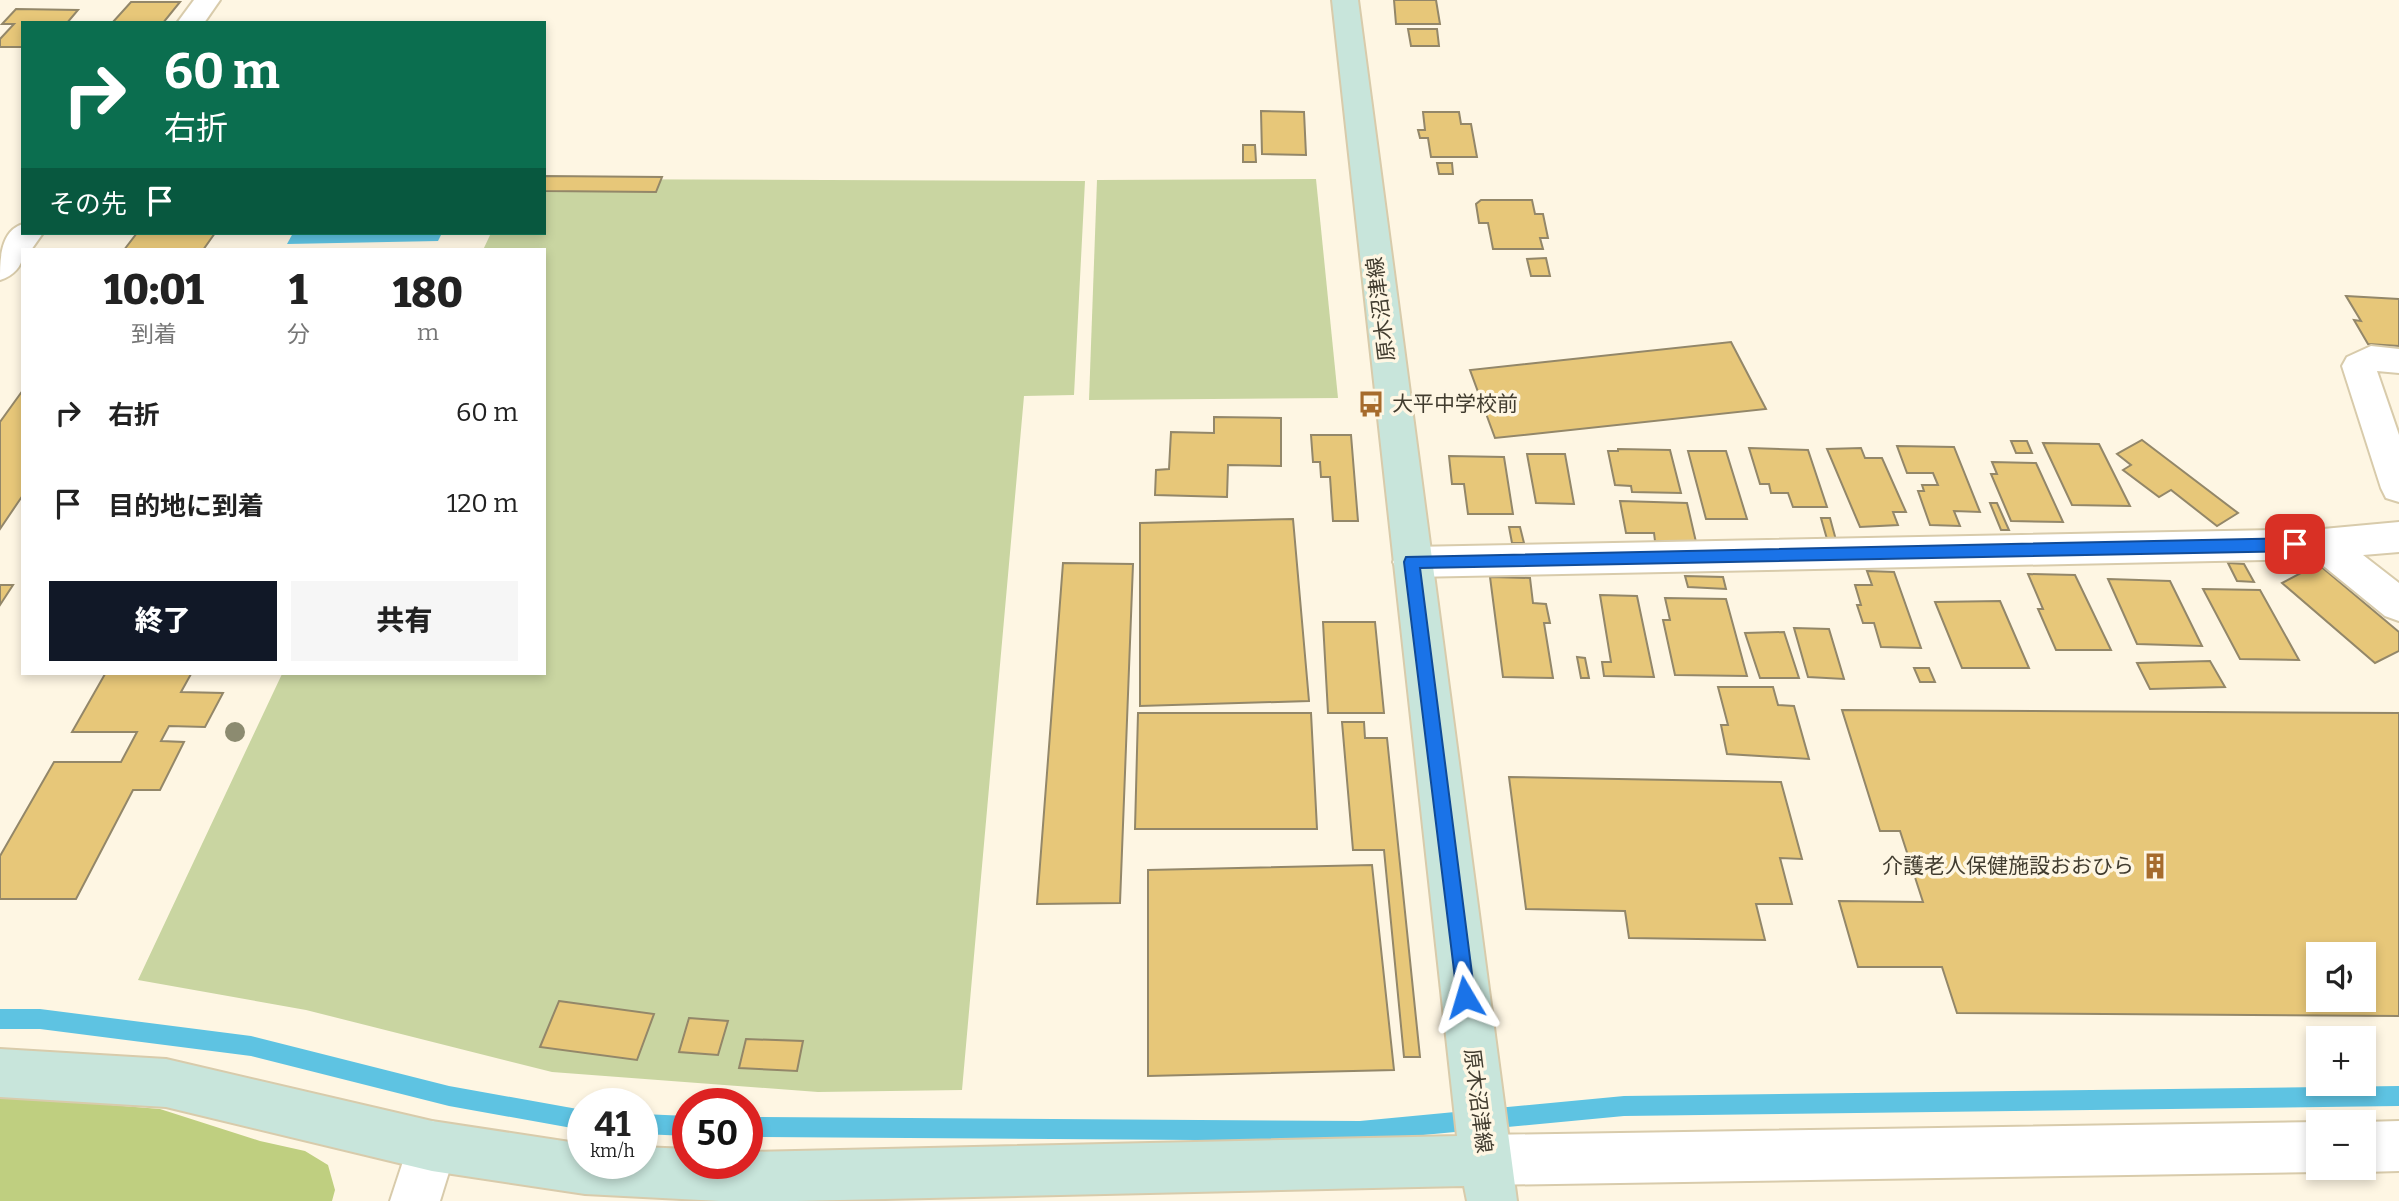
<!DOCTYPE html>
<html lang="ja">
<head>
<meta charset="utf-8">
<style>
  :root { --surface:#fff; --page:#f6f6f6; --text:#222; --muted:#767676; --accent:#111827 }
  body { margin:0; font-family:Bitter,"Noto Sans JP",serif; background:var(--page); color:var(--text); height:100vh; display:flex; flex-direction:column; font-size:26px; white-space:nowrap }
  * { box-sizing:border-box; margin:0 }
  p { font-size:23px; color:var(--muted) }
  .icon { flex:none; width:38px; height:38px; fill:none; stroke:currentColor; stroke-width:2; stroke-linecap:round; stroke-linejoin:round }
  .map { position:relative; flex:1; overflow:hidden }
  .details { position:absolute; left:21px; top:248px; width:525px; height:427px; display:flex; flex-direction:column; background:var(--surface); border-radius:0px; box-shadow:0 4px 10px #0003 }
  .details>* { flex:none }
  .guide { position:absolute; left:21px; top:21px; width:525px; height:214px; border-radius:0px; box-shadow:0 4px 10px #0003; background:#0b6e4f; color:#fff; overflow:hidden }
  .tools { position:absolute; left:2306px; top:942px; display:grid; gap:14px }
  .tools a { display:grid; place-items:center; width:70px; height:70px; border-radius:0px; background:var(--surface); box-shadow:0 4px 10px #0003; font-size:35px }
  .speed { position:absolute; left:567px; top:1088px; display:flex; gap:14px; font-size:35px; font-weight:700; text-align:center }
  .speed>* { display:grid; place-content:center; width:91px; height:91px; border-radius:50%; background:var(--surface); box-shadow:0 4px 10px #0003; line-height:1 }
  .speed small { font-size:18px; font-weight:400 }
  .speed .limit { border:10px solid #d22; background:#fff; color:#111 }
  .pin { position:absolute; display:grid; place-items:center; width:60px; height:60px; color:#fff; margin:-30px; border-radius:14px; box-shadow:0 4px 10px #0006 }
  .me { position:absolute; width:77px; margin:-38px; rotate:353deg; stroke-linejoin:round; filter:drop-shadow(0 0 5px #0008) }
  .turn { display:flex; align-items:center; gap:24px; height:147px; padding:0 28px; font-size:32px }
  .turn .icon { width:91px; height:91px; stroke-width:2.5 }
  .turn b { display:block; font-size:49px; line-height:60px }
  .then { display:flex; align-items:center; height:66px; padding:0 28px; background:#0003; gap:14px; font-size:26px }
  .eta { display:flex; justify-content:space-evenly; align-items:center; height:119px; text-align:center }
  .eta b { font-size:42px; font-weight:800; line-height:49px }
  .cta { display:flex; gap:14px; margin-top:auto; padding:14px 28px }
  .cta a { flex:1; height:80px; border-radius:0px; background:var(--accent); color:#fff; font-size:28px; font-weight:800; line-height:80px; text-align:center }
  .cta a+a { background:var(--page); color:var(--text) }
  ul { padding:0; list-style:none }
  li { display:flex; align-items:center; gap:21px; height:91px; padding:0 28px }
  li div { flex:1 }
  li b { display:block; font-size:26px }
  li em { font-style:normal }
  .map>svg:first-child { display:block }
  .green { fill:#c9d5a1 }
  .forest { fill:#bfcf80 }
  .water { fill:#5ec3e2 }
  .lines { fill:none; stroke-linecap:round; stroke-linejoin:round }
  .stream { fill:#5ec3e2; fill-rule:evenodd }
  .building { fill:#e7c779; stroke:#938769; stroke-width:2; fill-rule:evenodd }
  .street-casing { stroke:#d8cbab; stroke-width:4 }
  .secondary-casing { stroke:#d8cbab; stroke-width:4 }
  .street { fill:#fff; fill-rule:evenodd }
  .secondary { fill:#c8e5db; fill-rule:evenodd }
  .tree { fill:#8c8b70 }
  .route { fill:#1a73e8; stroke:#114b97; stroke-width:2 }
  .labels { text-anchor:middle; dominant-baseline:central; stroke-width:7; stroke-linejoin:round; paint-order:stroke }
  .street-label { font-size:21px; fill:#413c2f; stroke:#fef6e3 }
  .poi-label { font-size:21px; fill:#413c2f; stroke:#fef6e3; text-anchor:start }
</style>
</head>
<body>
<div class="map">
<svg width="2399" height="1201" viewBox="0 0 2399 1201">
  <rect width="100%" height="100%" fill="#fef6e3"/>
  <g class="green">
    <polygon points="544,179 1085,181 1074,395 1024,396 962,1090 818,1092 552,1072 306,1010 138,980 282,674 544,674 544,250 483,250 491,233 544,233"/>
    <polygon points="1316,179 1338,398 1089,400 1097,180"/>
  </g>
  <polygon class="forest" points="0,1096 160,1109 260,1141 305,1151 328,1165 335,1190 332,1201 0,1201"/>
  <polygon class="water" points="293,233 442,233 438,241 287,244"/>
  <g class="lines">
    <g class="stream">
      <polygon points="0,1009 40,1009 251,1036 449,1086 583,1110 583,1130 449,1106 251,1056 40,1029 0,1029"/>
      <polygon points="2399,1086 2399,1106 1624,1116 1360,1141 747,1137 747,1117 1360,1121 1624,1096"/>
      <polygon points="642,1114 688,1116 688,1136 642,1134"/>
    </g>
  </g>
  <g class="building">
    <polygon points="1394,0 1436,0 1440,24 1396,24"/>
    <polygon points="131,2 180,2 163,23 112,23"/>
    <polygon points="16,9 78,10 67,23 23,23 23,47 0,47 0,39 14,24 2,24"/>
    <polygon points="1408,29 1437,29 1439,46 1411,46"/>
    <polygon points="1261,111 1304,112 1306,155 1262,154"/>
    <polygon points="1423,112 1459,112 1461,124 1471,124 1477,157 1431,157 1428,138 1420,138 1418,130 1425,130"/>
    <polygon points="1243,145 1255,145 1256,162 1243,162"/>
    <polygon points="1437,163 1452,163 1453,174 1439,174"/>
    <polygon points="544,176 662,177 656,192 544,191"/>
    <polygon points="1481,200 1532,200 1535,214 1543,214 1548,238 1540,238 1543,249 1493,249 1488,223 1479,223 1476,204"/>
    <polygon points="137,233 215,233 203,250 124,250"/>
    <polygon points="1546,258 1550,276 1531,276 1527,259"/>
    <polygon points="2346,296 2399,299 2399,346 2368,344 2354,320 2361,321"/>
    <polygon points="1731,342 1766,409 1495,438 1470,370"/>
    <polygon points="23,390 23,495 0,529 0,422"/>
    <polygon points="1214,417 1281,418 1281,466 1228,465 1227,497 1155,495 1156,470 1169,469 1171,432 1214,433"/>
    <polygon points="1311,435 1351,435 1358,521 1333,521 1330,477 1321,477 1320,462 1313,462"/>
    <polygon points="2142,440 2238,513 2217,526 2171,490 2159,497 2123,470 2131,465 2117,454"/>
    <polygon points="2011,441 2027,441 2032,453 2016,453"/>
    <polygon points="2043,443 2099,444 2130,506 2072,505"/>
    <polygon points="1897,446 1954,447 1980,512 1954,511 1960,526 1930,525 1918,491 1924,491 1922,485 1938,485 1933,473 1907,473"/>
    <polygon points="1749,448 1808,450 1827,507 1793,507 1788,493 1771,493 1769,484 1760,484"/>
    <polygon points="1861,448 1865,458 1882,458 1906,512 1893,512 1898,525 1860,527 1827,449"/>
    <polygon points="1618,449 1670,450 1681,493 1632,492 1631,486 1615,485 1608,451 1618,451"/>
    <polygon points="1688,451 1726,451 1747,519 1706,519"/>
    <polygon points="1527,454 1565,454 1574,504 1536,503"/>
    <polygon points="1449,456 1504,457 1513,514 1468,514 1464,484 1452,484"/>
    <polygon points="1992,462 2036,463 2063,522 2011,521 1991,474 1997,474"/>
    <polygon points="1620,501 1687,503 1696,542 1655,541 1654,533 1626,533"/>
    <polygon points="1990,503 1997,503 2009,530 2001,530"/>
    <polygon points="1821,518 1830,518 1836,540 1827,539"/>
    <polygon points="1293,519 1309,701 1140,706 1140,523"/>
    <polygon points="1509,527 1520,527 1524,543 1512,543"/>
    <polygon points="1063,563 1133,564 1120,903 1037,904"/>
    <polygon points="2228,563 2244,564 2254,582 2237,581"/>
    <polygon points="2318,564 2399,632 2399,651 2375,663 2282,583"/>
    <polygon points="1867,571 1894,572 1921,648 1881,647 1874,623 1863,623 1857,605 1861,605 1855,585 1872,585"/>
    <polygon points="2028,574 2075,575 2111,650 2056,650 2038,609 2043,609"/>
    <polygon points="1685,576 1723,577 1726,589 1688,587"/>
    <polygon points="1490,577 1530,578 1533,603 1546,604 1550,623 1544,623 1553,678 1503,677"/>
    <polygon points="2108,579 2170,581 2202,646 2137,644"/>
    <polygon points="0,585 13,585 0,605"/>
    <polygon points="2203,589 2260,590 2299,660 2240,659"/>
    <polygon points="1600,595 1637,596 1654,677 1604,676 1602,662 1611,662"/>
    <polygon points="1665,598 1726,599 1747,676 1675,675 1663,620 1670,620"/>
    <polygon points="2000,601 2029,668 1962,668 1935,602"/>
    <polygon points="1323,622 1375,622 1384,713 1328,713"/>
    <polygon points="1794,628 1829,629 1844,679 1808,677"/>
    <polygon points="1784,632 1799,678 1760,678 1745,633"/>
    <polygon points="1577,657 1585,658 1589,678 1581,678"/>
    <polygon points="2210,661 2225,687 2150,689 2137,663"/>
    <polygon points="1914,668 1929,668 1935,682 1920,682"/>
    <polygon points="105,674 191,674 181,692 223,693 205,727 169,726 161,741 184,742 160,790 133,790 76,899 0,899 0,856 54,762 121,762 137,732 72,732"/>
    <polygon points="1718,687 1773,687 1778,705 1794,706 1809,759 1727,754 1721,725 1728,725"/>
    <path d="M 1842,710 L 2399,713 L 2399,1016 L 1957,1013 L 1942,967 L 1858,967 L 1839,901 L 1923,902 L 1900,831 L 1880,831 ZM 2319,954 L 2364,954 L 2364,999 L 2319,999 Z"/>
    <polygon points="1138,713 1311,713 1317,829 1135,829"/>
    <polygon points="1342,722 1364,722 1365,738 1387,738 1420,1057 1404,1057 1384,850 1353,850"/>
    <polygon points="1509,777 1781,782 1802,859 1780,858 1792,904 1756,904 1765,940 1629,938 1625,911 1526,909"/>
    <polygon points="1372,865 1394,1070 1148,1076 1148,870"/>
    <polygon points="559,1001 654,1014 637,1060 540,1047"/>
    <polygon points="689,1018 728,1021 718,1055 679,1052"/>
    <polygon points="746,1039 803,1041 797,1071 739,1068"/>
  </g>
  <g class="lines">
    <g class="street-casing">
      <g id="street">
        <polygon points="194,0 220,0 204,23 177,23"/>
        <path d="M 23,224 L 23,233 L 43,233 L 31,250 L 23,250 C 23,266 15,275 0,280 C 0,260 0,231 23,224 Z"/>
        <polygon points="2371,346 2399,349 2399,373 2377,371 2399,435 2399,502 2386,498 2381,488 2342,366 2347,357"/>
        <polygon points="2399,522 2399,552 2363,555 2399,583 2399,621 2385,616 2315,559 1412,577 1399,573 1393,562 1399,551 1412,547 2323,529"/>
        <polygon points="432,1121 450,1128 457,1146 440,1201 390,1201 414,1128"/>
        <polygon points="2399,1121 2399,1171 2364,1172 2353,1167 2364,1167 2364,1122"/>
        <polygon points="2319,1122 2319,1167 2330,1167 2319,1172 1485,1185 1467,1178 1460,1160 1467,1142 1485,1135"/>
      </g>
    </g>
    <g class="secondary-casing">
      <polygon id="secondary" points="1332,0 1358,0 1517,1201 1467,1201 1464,1186 796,1201 720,1201 585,1194 432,1171 166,1107 0,1097 0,1049 166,1059 432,1121 583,1144 583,1164 642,1164 642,1147 688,1149 688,1164 747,1164 747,1152 1457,1136"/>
    </g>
    <use href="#street" class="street"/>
    <use href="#secondary" class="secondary"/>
  </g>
  <circle class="tree" cx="235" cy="732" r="10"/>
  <polygon class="route" points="2295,538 2303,544 2295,551 1420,568 1475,997 1472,1003 1465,1006 1458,1003 1404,562 1406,557"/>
  <defs>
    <g id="bus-bare" transform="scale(2.1)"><path d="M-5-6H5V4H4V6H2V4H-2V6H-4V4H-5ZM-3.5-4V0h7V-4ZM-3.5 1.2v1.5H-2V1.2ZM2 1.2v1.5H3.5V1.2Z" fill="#a66b2c" stroke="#fef6e3" stroke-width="2.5" paint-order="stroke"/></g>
    <g id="building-bare" transform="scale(2.1)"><path d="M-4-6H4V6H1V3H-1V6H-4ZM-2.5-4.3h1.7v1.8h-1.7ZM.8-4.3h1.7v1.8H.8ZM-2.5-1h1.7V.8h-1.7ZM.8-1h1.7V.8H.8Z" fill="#a66b2c" stroke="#fef6e3" stroke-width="2.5" paint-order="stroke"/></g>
  </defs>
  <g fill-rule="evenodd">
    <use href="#bus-bare" x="1371" y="404"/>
    <use href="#building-bare" x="2155" y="866"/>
  </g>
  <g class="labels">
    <g class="street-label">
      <text transform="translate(1381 309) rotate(-97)">原木沼津線</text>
      <text transform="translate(1478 1101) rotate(83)">原木沼津線</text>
    </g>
    <g class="poi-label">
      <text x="1392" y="404">大平中学校前</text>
      <text x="2134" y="866" text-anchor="end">介護老人保健施設おおひら</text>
    </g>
  </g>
</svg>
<div class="tools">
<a><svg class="icon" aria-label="sound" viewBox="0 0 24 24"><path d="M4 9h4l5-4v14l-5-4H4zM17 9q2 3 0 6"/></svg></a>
<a>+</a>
<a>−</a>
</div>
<div class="speed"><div>41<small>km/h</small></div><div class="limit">50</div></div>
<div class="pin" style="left:2295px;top:544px;background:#d93025"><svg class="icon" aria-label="arrive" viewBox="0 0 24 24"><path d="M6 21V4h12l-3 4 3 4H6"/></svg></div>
<svg class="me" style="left:1465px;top:997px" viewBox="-20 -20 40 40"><path d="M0-17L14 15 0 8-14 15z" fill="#1a73e8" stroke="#fff" stroke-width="4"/></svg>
<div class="guide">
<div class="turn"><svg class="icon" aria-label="right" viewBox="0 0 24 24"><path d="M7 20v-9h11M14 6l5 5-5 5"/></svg><div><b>60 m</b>右折</div></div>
<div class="then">その先<svg class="icon" aria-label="arrive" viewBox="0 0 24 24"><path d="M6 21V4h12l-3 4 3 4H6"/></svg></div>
</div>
<section class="details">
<div class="eta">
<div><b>10:01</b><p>到着</p></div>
<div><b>1</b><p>分</p></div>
<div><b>180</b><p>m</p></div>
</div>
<ul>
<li><svg class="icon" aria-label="right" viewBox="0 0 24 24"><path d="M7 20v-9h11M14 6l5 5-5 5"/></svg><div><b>右折</b></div><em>60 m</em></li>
<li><svg class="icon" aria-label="arrive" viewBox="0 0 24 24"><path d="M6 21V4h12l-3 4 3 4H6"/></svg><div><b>目的地に到着</b></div><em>120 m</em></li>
</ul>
<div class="cta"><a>終了</a><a>共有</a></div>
</section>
</div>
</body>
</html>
